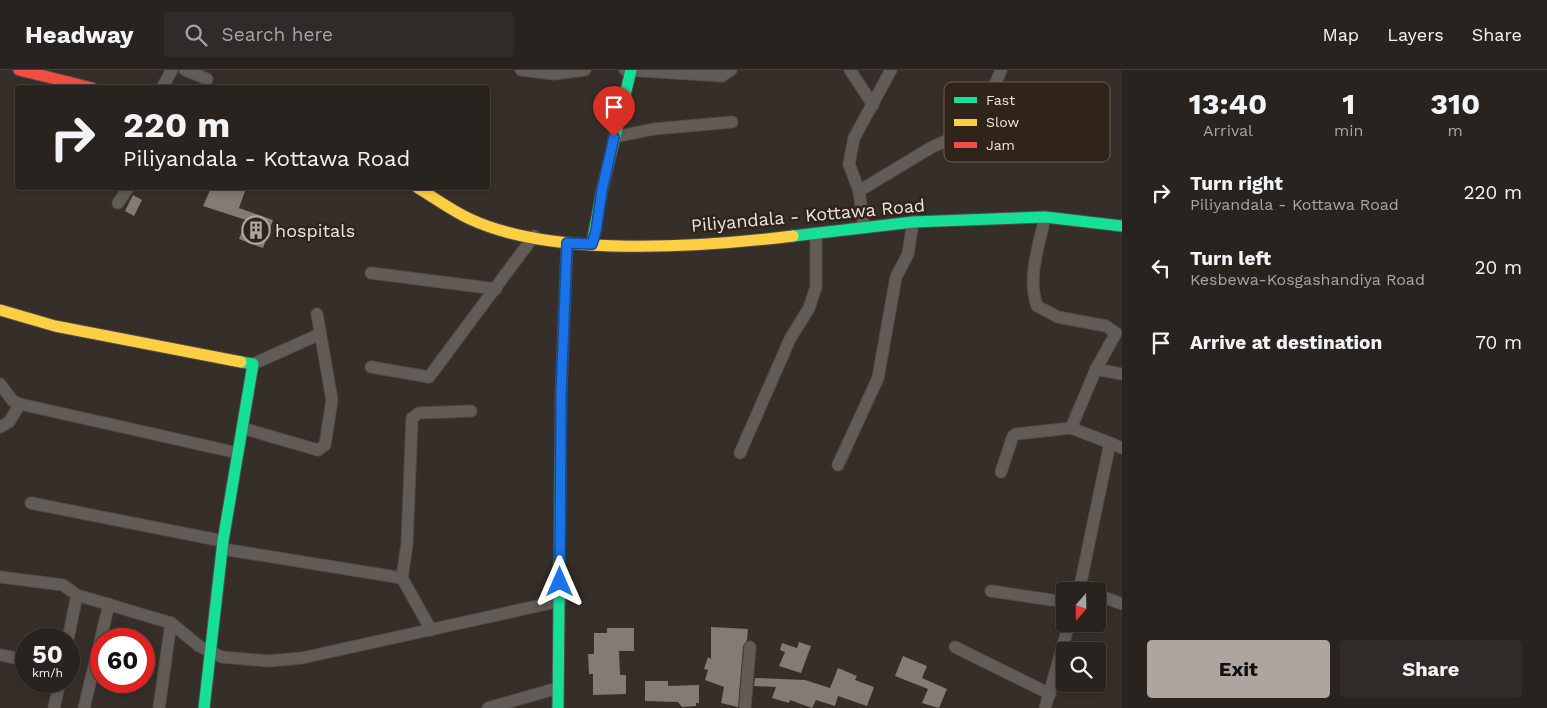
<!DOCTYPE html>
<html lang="en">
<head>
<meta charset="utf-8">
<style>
  :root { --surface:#28231f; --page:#302b28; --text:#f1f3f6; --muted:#a5a4a4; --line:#44403d; --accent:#aea59f }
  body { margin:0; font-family:"Work Sans",sans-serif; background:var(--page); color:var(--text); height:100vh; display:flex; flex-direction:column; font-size:19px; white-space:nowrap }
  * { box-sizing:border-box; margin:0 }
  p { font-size:16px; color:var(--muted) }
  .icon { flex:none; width:28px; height:28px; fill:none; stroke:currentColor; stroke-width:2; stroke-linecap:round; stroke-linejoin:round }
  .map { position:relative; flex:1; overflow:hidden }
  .side { display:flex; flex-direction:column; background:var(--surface); width:425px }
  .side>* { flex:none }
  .top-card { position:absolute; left:15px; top:15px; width:475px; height:105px; border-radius:5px; box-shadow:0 2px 8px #0003,0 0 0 1px var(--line); background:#28231f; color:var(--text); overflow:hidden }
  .needle { width:32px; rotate:200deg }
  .fabs { position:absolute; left:1056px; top:512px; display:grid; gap:10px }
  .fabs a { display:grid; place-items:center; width:50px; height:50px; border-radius:5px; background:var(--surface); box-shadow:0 2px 8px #0003,0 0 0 1px var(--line); font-size:25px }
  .speed { position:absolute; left:15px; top:558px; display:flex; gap:10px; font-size:25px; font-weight:700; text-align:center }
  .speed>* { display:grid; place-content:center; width:65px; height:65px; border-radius:50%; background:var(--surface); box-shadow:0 2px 8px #0003,0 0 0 1px var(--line); line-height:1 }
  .speed small { font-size:12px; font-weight:400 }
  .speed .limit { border:8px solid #d22; background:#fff; color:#111 }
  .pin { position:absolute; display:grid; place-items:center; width:42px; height:42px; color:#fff; margin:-51px -21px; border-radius:50% 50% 50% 0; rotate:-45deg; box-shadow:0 0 5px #0007 }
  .pin .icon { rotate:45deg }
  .me { position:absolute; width:55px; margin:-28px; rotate:0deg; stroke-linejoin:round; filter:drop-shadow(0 0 4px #0008) }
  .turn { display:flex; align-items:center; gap:18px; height:105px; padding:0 25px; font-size:22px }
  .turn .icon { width:65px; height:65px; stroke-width:2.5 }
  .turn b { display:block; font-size:35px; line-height:42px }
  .eta { display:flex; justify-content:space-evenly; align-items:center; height:85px; text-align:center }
  .eta b { font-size:30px; font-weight:700; line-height:35px }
  .cta { display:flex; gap:10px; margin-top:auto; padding:10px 25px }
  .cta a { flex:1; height:58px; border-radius:5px; background:var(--accent); color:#111; font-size:20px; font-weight:700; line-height:58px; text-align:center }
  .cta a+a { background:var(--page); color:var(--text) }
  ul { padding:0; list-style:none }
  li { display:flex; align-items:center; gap:15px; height:75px; padding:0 25px }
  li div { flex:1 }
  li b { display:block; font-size:19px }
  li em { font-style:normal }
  header { display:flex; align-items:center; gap:30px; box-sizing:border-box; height:70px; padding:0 25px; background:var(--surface); border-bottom:1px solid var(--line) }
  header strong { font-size:24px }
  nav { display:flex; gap:28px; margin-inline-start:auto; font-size:18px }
  .search { width:350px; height:45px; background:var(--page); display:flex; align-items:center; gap:12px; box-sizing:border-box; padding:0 18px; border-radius:5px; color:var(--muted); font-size:19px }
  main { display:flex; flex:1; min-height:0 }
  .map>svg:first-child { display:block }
  .building { fill:#827b76 }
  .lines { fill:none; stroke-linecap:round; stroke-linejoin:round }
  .street-casing { stroke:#534c48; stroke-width:13 }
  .fast-casing { stroke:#534c48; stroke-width:13 }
  .slow-casing { stroke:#534c48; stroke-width:13 }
  .jam-casing { stroke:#534c48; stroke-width:13 }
  .street { stroke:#625c58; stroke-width:11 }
  .fast { stroke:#16e098; stroke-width:11 }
  .slow { stroke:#ffcf43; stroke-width:11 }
  .jam { stroke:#f24e42; stroke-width:11 }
  .route-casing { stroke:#114b97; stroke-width:12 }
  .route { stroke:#1a73e8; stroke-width:9 }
  .labels { text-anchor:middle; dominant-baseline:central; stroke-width:5; stroke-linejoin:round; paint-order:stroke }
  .street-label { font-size:18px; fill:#eee5df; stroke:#30241a }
  .poi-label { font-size:18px; fill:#eee5df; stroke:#30241a; text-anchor:start }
  .key { fill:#30241a; stroke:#695e55; stroke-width:1 }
  .key-label { font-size:14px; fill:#eee5df }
</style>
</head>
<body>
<header>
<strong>Headway</strong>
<div class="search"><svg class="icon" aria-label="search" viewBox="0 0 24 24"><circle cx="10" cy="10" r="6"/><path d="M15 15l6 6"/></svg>Search here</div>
<nav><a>Map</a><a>Layers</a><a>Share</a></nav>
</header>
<main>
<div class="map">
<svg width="1122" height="638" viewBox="0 0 1122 638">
  <rect width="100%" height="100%" fill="#362f29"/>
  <g class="building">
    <polygon points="211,118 235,118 245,121 239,138 273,150 263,178 239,169 246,150 203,136"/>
    <polygon points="133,125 142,130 134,146 125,141"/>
    <polygon points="711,557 748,559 747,570 743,576 738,637 721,633 724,617 705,610 708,600 704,599 708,587 711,589"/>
    <polygon points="607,558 634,558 634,581 619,581 620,605 626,605 626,624 593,625 593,604 589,604 588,584 594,584 594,563 607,563"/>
    <polygon points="799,572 811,576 801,603 779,596 785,582 780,580 782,573 797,578"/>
    <polygon points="903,586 927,596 922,608 947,619 939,638 922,633 928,619 895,606"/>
    <polygon points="838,598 857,606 855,610 874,617 867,636 838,626 835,636 816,630 812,638 790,630 789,633 772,628 776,617 754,616 755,608 805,610 830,618"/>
    <polygon points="645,611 668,611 668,616 699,615 699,633 696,633 696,636 682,637 678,632 645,631"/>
  </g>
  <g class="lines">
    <g class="street-casing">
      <g id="street">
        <polyline points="185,0 207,9"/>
        <polyline points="521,0 554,4 585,0"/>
        <polyline points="625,0 722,6 731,0"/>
        <polyline points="850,0 873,35"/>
        <polyline points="162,18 172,0"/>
        <polyline points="991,44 992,22 1001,0"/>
        <polyline points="614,67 654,59 732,52"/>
        <polyline points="859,121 932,77 969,61 991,44 1047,47 1069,53"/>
        <polyline points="118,133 128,118"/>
        <path d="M 1045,147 C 1039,176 1027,207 1037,236 L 1058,247 L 1106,256 L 1116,263 L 1096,299 L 1071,358 L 1110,373 L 1079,521"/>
        <polyline points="864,157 859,121 849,94 854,68 891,0"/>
        <polyline points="371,203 496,219"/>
        <polyline points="253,294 320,264"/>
        <polyline points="371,297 429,307 534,166"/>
        <polyline points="1096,299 1122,304"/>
        <polyline points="0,314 13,331 20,334 238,383"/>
        <polyline points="0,357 9,352 20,334"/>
        <polyline points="242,358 318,380 325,375 332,330 317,244"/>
        <polyline points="1110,373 1122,378"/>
        <polyline points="740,383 790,269 809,238 816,217 816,163"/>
        <polyline points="838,395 878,308 896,207 908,184 913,152"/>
        <polyline points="1001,402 1013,366 1016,364 1071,358"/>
        <polyline points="31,433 223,471"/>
        <polyline points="223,479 402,508 431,560"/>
        <polyline points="0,507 63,515 77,525 171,553 199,576 222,587 268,591 302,588 560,531"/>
        <polyline points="402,508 407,474 412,348 419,343 471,341"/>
        <polyline points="991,521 1065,532"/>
        <polyline points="1098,525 1122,534"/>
        <polyline points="68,569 77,525"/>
        <polyline points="955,577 1050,624"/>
        <polyline points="0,585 26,590"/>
        <polyline points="54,638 60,611"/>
        <polyline points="84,638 109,534"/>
        <polyline points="159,638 171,553"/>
        <polyline points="488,638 558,618"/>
        <polyline points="745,638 750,577"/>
        <polyline points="1045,638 1069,554"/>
      </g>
    </g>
    <g class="fast-casing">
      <g id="fast">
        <polyline points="793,166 913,152 1045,147 1122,156"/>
        <polyline points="592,174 602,120 631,0"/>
        <polyline points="204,638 223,471 253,294 241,292"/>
        <polyline points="558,638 561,326 567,173"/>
      </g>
    </g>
    <g class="slow-casing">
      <g id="slow">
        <path d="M 418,118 C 435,128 452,141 470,149 C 553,188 703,177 793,166"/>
        <polyline points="0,240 55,256 241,292"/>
      </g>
    </g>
    <g class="jam-casing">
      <polyline id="jam" points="19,0 92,18"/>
    </g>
    <use href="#street" class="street"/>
    <use href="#fast" class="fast"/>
    <use href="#slow" class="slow"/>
    <use href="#jam" class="jam"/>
  </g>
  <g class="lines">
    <g class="route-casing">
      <polyline id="route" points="560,512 561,326 567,173 592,174 596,161 602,120 614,67"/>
    </g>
    <use href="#route" class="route"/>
  </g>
  <defs>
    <g id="building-ring" transform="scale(1.4375)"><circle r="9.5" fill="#30241a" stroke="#aea59f" stroke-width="1.5"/><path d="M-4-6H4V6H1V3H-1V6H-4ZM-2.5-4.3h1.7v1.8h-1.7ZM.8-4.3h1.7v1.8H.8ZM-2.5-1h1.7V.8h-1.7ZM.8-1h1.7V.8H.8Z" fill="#aea59f"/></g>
  </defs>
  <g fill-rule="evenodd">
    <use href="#building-ring" x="256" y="160"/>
  </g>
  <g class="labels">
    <g class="street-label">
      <text transform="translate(808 145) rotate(-5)">Piliyandala - Kottawa Road</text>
    </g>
    <g class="poi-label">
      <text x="275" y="160">hospitals</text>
    </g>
  </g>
  <rect x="944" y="12" width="166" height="80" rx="8" class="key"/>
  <rect x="954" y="27" width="23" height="6" fill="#16e098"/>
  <rect x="954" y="49" width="23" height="7" fill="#ffcf43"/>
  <rect x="954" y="72" width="23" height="6" fill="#f24e42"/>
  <g class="key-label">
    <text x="986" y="35">Fast</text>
    <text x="986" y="57">Slow</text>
    <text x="986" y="80">Jam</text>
  </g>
</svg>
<div class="fabs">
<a><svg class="needle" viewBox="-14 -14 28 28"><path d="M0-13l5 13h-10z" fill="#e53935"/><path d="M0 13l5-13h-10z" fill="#a5a4a4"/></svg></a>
<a><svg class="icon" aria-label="search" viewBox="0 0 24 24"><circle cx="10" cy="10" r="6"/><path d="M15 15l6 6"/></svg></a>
</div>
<div class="speed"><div>50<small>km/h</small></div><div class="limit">60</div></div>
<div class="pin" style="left:614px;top:67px;background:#d93025"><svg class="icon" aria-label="arrive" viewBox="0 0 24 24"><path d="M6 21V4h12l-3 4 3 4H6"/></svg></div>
<svg class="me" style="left:560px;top:512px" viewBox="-20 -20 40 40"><path d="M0-17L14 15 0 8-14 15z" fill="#1a73e8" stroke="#fff" stroke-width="4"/></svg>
<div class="top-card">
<div class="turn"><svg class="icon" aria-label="right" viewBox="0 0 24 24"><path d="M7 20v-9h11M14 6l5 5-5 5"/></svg><div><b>220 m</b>Piliyandala - Kottawa Road</div></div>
</div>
</div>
<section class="side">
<div class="eta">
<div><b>13:40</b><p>Arrival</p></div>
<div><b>1</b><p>min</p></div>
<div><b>310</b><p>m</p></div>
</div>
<ul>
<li><svg class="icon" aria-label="right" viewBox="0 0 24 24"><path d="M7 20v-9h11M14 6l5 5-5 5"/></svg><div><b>Turn right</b><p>Piliyandala - Kottawa Road</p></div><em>220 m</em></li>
<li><svg class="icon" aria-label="left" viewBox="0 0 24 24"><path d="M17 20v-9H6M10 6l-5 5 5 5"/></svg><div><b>Turn left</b><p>Kesbewa-Kosgashandiya Road</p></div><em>20 m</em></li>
<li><svg class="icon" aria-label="arrive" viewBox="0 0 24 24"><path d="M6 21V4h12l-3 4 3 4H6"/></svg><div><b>Arrive at destination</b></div><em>70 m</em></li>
</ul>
<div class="cta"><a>Exit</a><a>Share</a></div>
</section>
</main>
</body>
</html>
